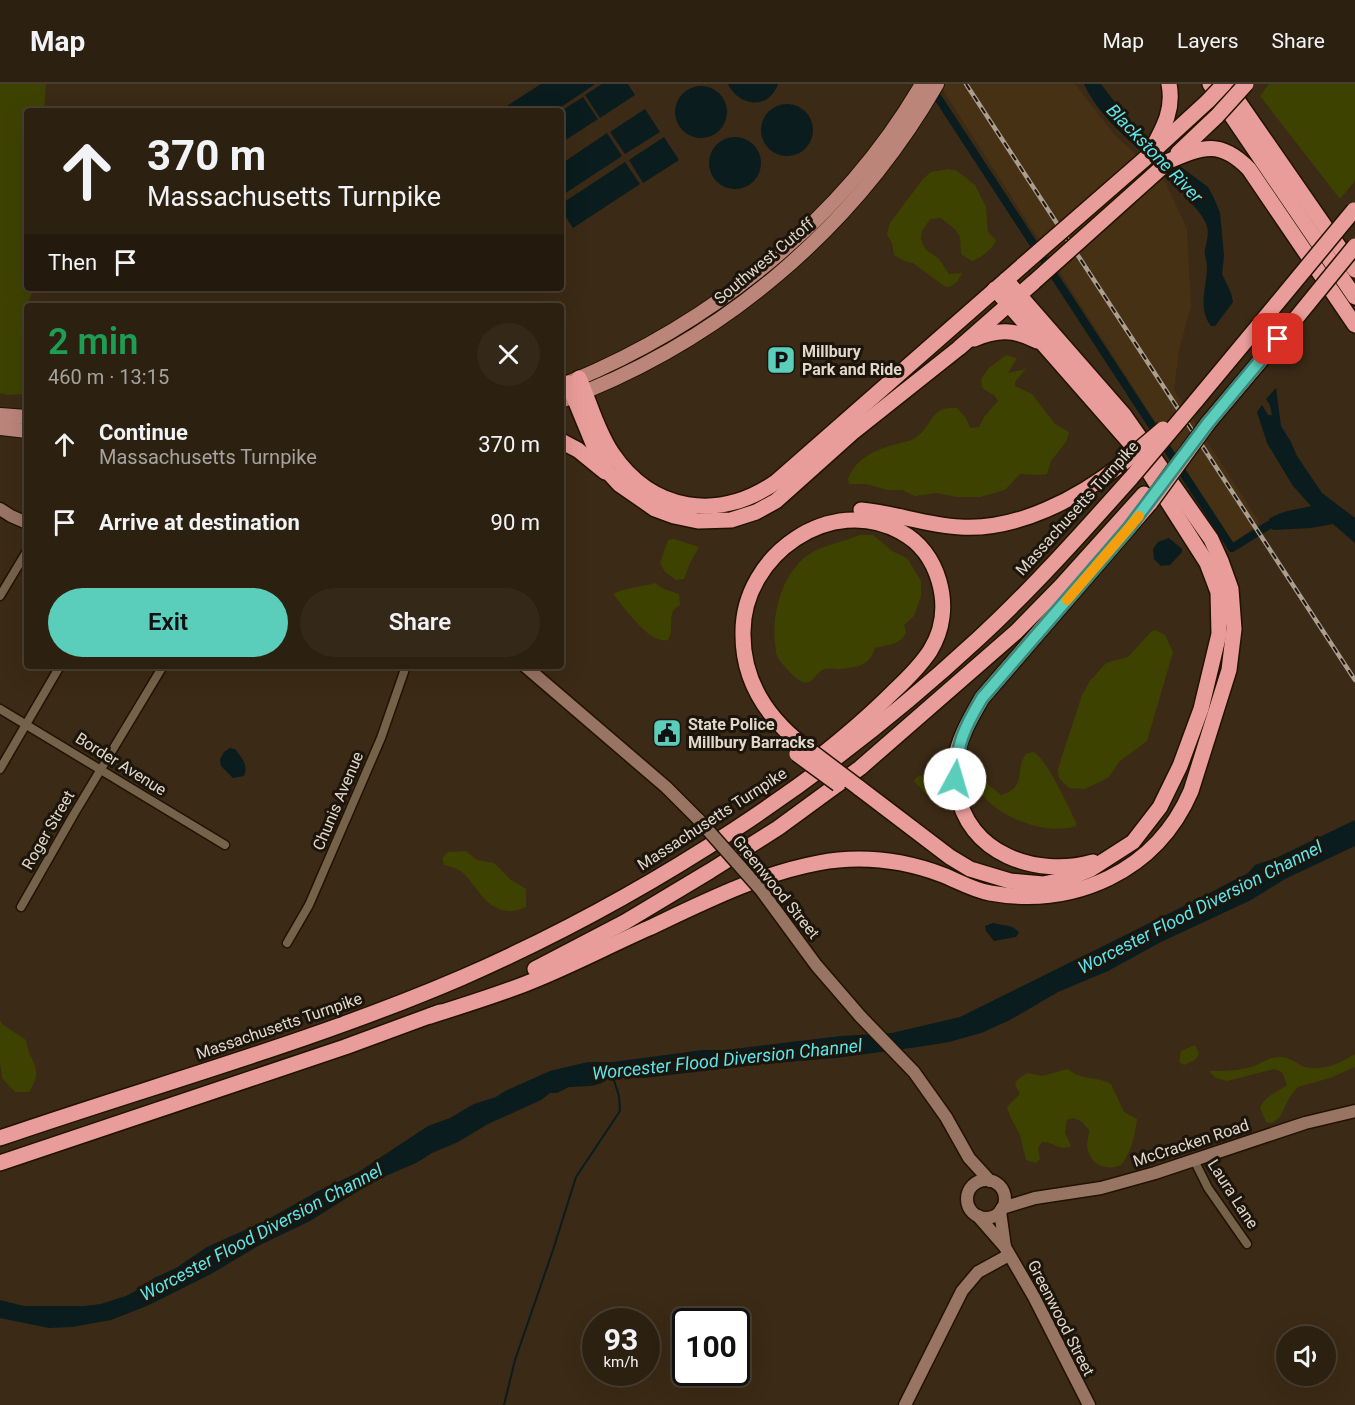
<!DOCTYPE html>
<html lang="en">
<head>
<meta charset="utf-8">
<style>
  :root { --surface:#2c2010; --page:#342819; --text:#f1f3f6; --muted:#a6a39f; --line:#483e30; --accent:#5bcebb }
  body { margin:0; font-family:Roboto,sans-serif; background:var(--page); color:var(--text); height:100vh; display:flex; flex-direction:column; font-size:22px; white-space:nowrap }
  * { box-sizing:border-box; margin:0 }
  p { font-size:20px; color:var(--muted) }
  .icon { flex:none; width:33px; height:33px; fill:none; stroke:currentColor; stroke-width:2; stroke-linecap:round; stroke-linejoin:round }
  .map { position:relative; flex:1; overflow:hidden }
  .panel { position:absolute; left:24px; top:219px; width:540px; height:366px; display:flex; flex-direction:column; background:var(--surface); border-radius:6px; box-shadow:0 6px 24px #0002,0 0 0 2px var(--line) }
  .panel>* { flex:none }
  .banner { position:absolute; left:24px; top:24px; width:540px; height:183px; border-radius:6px; box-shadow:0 6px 24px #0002,0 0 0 2px var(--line); background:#2c2010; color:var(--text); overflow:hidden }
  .controls { position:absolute; left:1276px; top:1242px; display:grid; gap:12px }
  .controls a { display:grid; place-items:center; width:60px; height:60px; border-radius:50%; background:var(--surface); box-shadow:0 6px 24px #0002,0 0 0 2px var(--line); font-size:30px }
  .speed { position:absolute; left:582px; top:1224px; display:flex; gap:12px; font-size:30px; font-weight:700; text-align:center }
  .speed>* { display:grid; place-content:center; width:78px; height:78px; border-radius:50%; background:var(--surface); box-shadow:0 6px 24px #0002,0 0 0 2px var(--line); line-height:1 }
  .speed small { font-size:15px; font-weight:400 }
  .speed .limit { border:3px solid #111; border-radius:9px; background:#fff; color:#111 }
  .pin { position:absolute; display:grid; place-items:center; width:51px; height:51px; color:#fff; margin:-26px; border-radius:12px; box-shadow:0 3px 9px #0006 }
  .me { position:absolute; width:66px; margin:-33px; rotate:6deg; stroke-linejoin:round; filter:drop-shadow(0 0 4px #0008) }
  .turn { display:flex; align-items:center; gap:21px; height:126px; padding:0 24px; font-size:27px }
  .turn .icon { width:78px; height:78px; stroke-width:2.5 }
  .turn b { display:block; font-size:42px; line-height:51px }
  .then { display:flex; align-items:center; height:57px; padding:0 24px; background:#0003; gap:12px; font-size:22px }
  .round { display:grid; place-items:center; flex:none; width:63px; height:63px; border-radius:32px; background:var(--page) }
  .headline { display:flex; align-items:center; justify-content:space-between; height:102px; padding:0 24px }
  h1 { font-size:36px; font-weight:600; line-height:45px; color:#1e9e55 }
  .button { display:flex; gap:12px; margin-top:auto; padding:12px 24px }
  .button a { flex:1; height:69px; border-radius:36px; background:var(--accent); color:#111; font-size:24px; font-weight:600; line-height:69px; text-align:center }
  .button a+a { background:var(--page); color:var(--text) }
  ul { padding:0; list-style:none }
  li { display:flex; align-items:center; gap:18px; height:78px; padding:0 24px }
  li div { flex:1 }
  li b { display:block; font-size:22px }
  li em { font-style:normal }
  header { display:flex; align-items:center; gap:36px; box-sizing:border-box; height:84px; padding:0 30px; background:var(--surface); border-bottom:2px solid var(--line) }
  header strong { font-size:28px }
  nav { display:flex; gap:33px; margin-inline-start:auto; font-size:21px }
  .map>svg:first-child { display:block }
  .built { fill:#463115 }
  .green { fill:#3e4200 }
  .water { fill:#0a1c1d }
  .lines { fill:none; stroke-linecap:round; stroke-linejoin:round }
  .stream { stroke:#0a1c1d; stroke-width:2 }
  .canal { stroke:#0a1c1d; stroke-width:8 }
  .street-casing { stroke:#221200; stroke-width:11 }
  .secondary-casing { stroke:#221200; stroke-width:15 }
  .primary-casing { stroke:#221200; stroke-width:16 }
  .highway-casing { stroke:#221200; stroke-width:18 }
  .street { stroke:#75624b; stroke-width:8 }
  .secondary { stroke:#987463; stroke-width:12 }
  .primary { stroke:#bb857a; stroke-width:14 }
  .highway { stroke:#e99d9a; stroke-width:15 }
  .rail-casing { stroke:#ab9e8e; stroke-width:4.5 }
  .rail { stroke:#1c150b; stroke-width:2; stroke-dasharray:7; stroke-linecap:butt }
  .secondary-bridge-casing { stroke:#221200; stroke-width:15; stroke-linecap:butt }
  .highway-bridge-casing { stroke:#221200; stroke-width:18; stroke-linecap:butt }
  .secondary-bridge { stroke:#987463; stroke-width:12 }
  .highway-bridge { stroke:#e99d9a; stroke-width:15 }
  .route-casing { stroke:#3b867a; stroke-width:15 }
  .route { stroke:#5bcebb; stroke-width:10 }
  .slow { stroke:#f59e0b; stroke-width:10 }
  .labels { text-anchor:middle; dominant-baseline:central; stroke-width:6; stroke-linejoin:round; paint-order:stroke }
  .street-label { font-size:16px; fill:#e2d7ca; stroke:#1c150b }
  .poi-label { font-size:16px; font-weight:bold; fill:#e2d7ca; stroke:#1c150b; text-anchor:start }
  .water-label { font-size:18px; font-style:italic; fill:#5be5ee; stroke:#1c150b }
</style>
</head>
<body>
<header>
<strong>Map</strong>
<nav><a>Map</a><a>Layers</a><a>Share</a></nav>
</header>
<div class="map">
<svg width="1355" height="1321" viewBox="0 0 1355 1321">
  <rect width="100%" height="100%" fill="#3b2a15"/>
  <polygon class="built" points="939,0 1075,0 1114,50 1166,99 1187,145 1191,222 1179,266 1174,306 1260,439 1233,459"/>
  <g class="green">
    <polygon points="0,0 46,0 44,27 27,27 27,204 34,204 26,224 27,310 8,311 0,309"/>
    <polygon points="1269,0 1355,0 1355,97 1340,115 1260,12"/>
    <path d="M 948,85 L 957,87 L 975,101 L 986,123 L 988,148 L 996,156 C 993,165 981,174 972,177 L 961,170 L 960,153 L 955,145 L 941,134 L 930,135 L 922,147 L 921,155 L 925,165 L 939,175 L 949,190 L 962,189 L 957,198 L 949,203 L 944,202 L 913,179 L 904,177 L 894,171 L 892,159 L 887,151 L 890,139 L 923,95 L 931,88 Z"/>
    <path d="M 1006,271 L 1017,274 L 1008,289 L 1026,285 L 1015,298 L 1015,302 L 1032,310 L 1055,340 L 1069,348 L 1066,358 L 1051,377 L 1047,390 L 1039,391 L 1020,390 L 1005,406 L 980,413 L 957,413 L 937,409 L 915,412 L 902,406 L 888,406 L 866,400 L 849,400 L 848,395 C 857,372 878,365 900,359 C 906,358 913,356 918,352 C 933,340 931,322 957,324 L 966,334 L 970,344 L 979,343 L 984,333 L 998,317 L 995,312 L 982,304 L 981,295 L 989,284 Z"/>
    <path d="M 859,451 L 873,451 L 892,467 L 907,474 L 921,497 L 921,512 L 914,532 L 904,541 L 906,549 C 900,561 887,561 875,564 C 869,583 857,583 839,585 C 834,585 829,584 825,585 C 814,588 813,605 799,596 C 792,592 781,579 777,572 C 775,568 776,562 775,558 C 772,530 781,494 804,474 C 822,460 839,460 859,451 Z"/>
    <polygon points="674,455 699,463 690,479 684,495 676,496 665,488 660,479 668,456"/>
    <path d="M 655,499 L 664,505 L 679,510 L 680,521 C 665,528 676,544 668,556 C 650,561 624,523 613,510 C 623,504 642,503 655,499 Z"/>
    <polygon points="1155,546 1165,551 1173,568 1147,657 1120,677 1108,694 1085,705 1069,704 1059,694 1058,685 1082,611 1090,597 1106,579 1128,573 1151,548"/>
    <path d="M 1033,668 C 1046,673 1069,724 1076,738 L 1076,742 C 1044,753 987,730 975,698 L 977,693 L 981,695 L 1001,711 C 1028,703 1014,686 1026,670 Z"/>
    <polygon points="919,691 928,695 937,713 935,720 914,697"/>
    <path d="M 466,767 L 477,776 L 494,779 L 510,795 L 526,805 L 526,823 C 521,825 514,828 508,827 C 486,825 478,804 465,791 C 460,785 452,783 444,781 L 442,774 L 448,768 Z"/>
    <path d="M 0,936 L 2,940 L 26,956 C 30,981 45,983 29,1008 L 15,1008 L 2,994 L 0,979 Z"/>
    <polygon points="1195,961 1199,970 1195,976 1184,981 1179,978 1181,967"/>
    <path d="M 1355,970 L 1355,983 L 1330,994 L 1298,1003 L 1289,1014 L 1280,1033 L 1272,1039 L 1266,1038 L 1260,1024 C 1265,1012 1277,1008 1287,1001 L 1282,988 L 1274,985 L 1227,997 L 1216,994 L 1209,987 C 1224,987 1237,987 1251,983 C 1261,980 1270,972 1281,973 C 1289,973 1296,979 1302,982 C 1320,989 1341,979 1355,970 Z"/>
    <path d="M 1068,985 C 1084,998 1095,991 1111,1000 L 1124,1028 L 1137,1035 C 1135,1051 1131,1069 1121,1081 C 1105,1088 1088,1079 1087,1061 C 1087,1056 1089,1052 1089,1046 L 1082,1038 L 1074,1034 L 1067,1036 L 1065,1049 L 1071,1062 C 1060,1068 1053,1057 1042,1058 L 1038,1064 L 1040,1075 L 1036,1079 L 1026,1076 L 1020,1051 L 1010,1032 L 1007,1023 L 1020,1010 L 1015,1001 L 1017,996 L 1027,989 L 1042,992 Z"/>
  </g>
  <g class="water">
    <polygon points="541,0 594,0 594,1 555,27 499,27"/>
    <polygon points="602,0 628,0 635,11 600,34 585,11"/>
    <path d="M 728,0 L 778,0 C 769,26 739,23 728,0 Z"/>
    <path d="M 1084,0 L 1101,0 L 1127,34 L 1181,83 L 1208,103 L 1214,114 L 1220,129 L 1224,172 L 1222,190 L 1231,209 L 1233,218 L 1215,242 L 1211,242 C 1197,224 1207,203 1207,183 C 1207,177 1204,171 1205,165 C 1207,156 1209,151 1207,142 C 1203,131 1195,124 1188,115 C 1182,107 1180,99 1171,94 C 1141,65 1102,39 1084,0 Z"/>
    <circle cx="701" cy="28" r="26"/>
    <polygon points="583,13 598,35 561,59 561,27"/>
    <circle cx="787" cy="46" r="26"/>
    <polygon points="645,25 660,48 625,70 610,48"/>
    <polygon points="607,49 622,72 561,112 561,80"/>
    <polygon points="664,53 679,76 643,99 629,76"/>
    <circle cx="735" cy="79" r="26"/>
    <polygon points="625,78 640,100 573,144 561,126 561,120"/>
    <path d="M 1276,304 L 1281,342 L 1291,358 L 1297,372 L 1322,409 L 1355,434 L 1355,459 L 1333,440 L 1311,444 L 1273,446 L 1269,441 L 1269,435 C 1283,426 1296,426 1311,422 L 1293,402 L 1267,359 L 1257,328 L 1262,321 L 1268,331 L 1272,331 L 1270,321 L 1266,315 Z"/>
    <polygon points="1169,454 1182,465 1182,468 1170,481 1161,482 1154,475 1153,465 1158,458"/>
    <path d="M 230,664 L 235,665 C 241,673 249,681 244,692 L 233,694 L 221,682 L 220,675 L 224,668 Z"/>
    <polygon points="1355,736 1355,762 1285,795 1251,816 1161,858 1108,887 1058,908 1010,936 981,949 949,958 918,963 836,974 771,979 644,994 613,992 606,994 602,999 591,1002 569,1003 557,1009 550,1009 541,1016 488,1040 458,1058 432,1069 416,1079 374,1097 310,1137 258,1162 211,1190 149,1221 111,1236 72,1243 49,1244 0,1234 0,1216 24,1222 84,1222 101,1220 126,1212 145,1202 154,1194 176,1184 207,1163 265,1137 318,1107 357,1089 428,1042 450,1034 474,1020 496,1013 505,1007 550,987 588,978 613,978 703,966 726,966 841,952 892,949 960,933 1198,815 1248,789 1255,781 1276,774"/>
    <path d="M 993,839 C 1002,842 1014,840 1019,849 L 1016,853 L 994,857 L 986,847 L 985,842 Z"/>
  </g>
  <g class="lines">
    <polyline class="stream" points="504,1321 515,1276 553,1166 576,1093 620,1027 619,1012 612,990"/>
    <polyline class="canal" points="931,3 1232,464 1269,441 1279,438"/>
    <g class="street-casing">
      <g id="street">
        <polyline points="0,512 27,467"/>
        <polyline points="0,625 225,761"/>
        <polyline points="0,685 60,582"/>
        <polyline points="21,823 74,730 163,582"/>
        <polyline points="287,859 309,821 381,654 406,582"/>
        <polyline points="1194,1076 1208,1104 1247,1160"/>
      </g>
    </g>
    <g class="secondary-casing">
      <g id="secondary">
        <polyline points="0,425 11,432 27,439"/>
        <polyline points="525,582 666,703 699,736"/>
        <polyline points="761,806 816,881 860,932 914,988 946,1033 969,1074 990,1097"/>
        <circle cx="986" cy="1115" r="19"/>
        <polyline points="1002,1124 1035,1114 1101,1104 1155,1089 1305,1039 1355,1027"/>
        <polyline points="1000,1127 1005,1163"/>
        <polyline points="978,1132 1005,1163 1034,1213 1089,1321"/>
        <polyline points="905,1321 962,1207 978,1188 1009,1171"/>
      </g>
    </g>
    <g class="primary-casing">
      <g id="primary">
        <path d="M 570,298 C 713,239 844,134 922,0"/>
        <path d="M 561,317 C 719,259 853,146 937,0"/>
        <polyline points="0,331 27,333"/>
        <polyline points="0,344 27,347"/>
      </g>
    </g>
    <g class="highway-casing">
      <g id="highway">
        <polyline points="1210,0 1355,213"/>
        <polyline points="1229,4 1355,186"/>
        <path d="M 1152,65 C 1164,43 1174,25 1169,0"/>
        <polyline points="1178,69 1217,32"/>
        <polyline points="1147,73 1208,17"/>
        <path d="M 1169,77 C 1203,62 1221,56 1249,85 L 1355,241"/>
        <path d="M 974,255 C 997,245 1015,245 1037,257"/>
        <path d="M 579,294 C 590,319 597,347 612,369 C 652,428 718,438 776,398 L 1023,181"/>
        <polyline points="568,299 596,367 607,387 619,400 655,425 674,432 698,437 731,436 756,428 776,417 852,349 959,264 1034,198"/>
        <polyline points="1195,318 1278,218"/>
        <polyline points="1208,339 1293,238"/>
        <polyline points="561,357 578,366 605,388"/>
        <path d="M 861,426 C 894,429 926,441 960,443 C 1017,447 1079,414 1123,379"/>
        <path d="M 805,663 C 767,634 742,597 743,548 C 743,471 831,409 901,448 C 920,458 933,476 939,497 C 946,521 943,546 930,567 C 920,582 906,596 893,608 C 868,633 842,655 814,677"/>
        <polyline points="858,703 950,773 970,785 1010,797 1043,800 1067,795 1091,785 1133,758 1160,723 1180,682 1201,625 1219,550 1218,508 1207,479 1131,360 995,205"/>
        <path d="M 1093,778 C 1037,794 966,770 957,705 C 955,694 954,680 957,668 C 962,648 972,632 982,614 L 1150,419"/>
        <polyline points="535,885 625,838 710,787 778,744 860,684 1016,548 1061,502 1144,410"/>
        <path d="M 430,932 C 462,922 494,912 525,900 C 567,884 608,862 649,844 C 702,819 759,790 818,779 C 860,771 903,776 943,791 C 958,797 973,806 990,809 C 1074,824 1156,788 1191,707 L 1229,586 L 1234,545 L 1231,505 L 1221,477 L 1211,455 L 1124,331 L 1006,196"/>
        <path d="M 0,1054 C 154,1001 312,958 461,894 C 651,811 827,695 979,554 C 1033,504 1082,449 1131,394"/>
        <polyline points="0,1079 345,963 440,928"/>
      </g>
    </g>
    <use href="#street" class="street"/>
    <use href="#secondary" class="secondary"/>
    <use href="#primary" class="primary"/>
    <use href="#highway" class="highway"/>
    <g class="rail-casing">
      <polyline id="rail" points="966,0 1355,596"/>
    </g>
    <use href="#rail" class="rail"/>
    <g class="secondary-bridge-casing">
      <polyline id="secondary-bridge" points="699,736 761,806"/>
    </g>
    <g class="highway-bridge-casing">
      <g id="highway-bridge">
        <polyline points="1208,17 1224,0"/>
        <polyline points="1217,32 1246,0"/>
        <polyline points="1023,181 1147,73"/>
        <polyline points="1034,198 1169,77"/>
        <polyline points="1278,218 1354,126"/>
        <polyline points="1293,238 1355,162"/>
        <polyline points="1123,379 1163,345"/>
        <polyline points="1131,394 1195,318"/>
        <polyline points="1150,419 1208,339"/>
        <polyline points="805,663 858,703"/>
        <polyline points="797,670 838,700"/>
      </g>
    </g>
    <use href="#secondary-bridge" class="secondary-bridge"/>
    <use href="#highway-bridge" class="highway-bridge"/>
  </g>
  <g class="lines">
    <g class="route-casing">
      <path id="route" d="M 955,695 C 957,659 964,644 982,614 L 1128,445 L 1208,339 L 1278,255"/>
    </g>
    <use href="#route" class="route"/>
    <polyline class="slow" points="1067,516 1139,432"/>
  </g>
  <defs>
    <g id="parking-square" transform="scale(1.5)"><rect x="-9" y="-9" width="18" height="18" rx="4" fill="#5bcebb" stroke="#1c150b"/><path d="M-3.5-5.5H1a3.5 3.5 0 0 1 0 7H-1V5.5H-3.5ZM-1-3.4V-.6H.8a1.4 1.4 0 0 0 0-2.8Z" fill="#111"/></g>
    <g id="civic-square" transform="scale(1.5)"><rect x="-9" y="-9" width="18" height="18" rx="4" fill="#5bcebb" stroke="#1c150b"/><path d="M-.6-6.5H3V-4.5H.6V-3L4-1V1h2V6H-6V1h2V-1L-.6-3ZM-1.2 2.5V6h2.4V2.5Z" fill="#111"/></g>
  </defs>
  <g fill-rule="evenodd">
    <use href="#parking-square" x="781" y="276"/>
    <use href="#civic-square" x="667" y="649"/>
  </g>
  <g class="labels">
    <g class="street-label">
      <text transform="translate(764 177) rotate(-40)">Southwest Cutoff</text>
      <text transform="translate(1077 424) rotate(-48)">Massachusetts Turnpike</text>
      <text transform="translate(121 680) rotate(32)">Border Avenue</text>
      <text transform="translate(338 717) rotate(-67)">Chunis Avenue</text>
      <text transform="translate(712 735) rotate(-33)">Massachusetts Turnpike</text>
      <text transform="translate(48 746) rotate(-60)">Roger Street</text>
      <text transform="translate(776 803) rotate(51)">Greenwood Street</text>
      <text transform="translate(279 942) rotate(-19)">Massachusetts Turnpike</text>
      <text transform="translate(1191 1059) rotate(-18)">McCracken Road</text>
      <text transform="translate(1233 1110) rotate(57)">Laura Lane</text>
      <text transform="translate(1061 1234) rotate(63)">Greenwood Street</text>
    </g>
    <g class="poi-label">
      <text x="802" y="267">Millbury<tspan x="802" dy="18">Park and Ride</tspan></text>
      <text x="688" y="640">State Police<tspan x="688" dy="18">Millbury Barracks</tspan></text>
    </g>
    <g class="water-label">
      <text transform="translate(1155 69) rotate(46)">Blackstone River</text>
      <text transform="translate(1200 823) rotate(-27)">Worcester Flood Diversion Channel</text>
      <text transform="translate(727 975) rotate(-6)">Worcester Flood Diversion Channel</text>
      <text transform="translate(261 1148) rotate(-28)">Worcester Flood Diversion Channel</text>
    </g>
  </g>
</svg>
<div class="controls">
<a><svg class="icon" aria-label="sound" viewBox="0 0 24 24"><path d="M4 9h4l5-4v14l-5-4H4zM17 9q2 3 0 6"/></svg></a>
</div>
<div class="speed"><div>93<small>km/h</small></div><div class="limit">100</div></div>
<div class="pin" style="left:1278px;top:255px;background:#d93025"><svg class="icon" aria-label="arrive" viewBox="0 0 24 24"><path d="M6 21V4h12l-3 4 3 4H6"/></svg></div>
<svg class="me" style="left:955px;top:695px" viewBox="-20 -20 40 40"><circle r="19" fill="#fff"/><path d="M0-13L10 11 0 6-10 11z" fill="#5bcebb"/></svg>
<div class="banner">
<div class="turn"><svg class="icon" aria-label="ahead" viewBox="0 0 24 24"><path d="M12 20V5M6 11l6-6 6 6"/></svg><div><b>370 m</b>Massachusetts Turnpike</div></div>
<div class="then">Then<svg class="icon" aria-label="arrive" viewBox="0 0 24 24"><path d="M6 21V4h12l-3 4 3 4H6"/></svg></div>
</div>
<section class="panel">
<div class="headline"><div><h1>2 min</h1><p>460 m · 13:15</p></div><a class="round"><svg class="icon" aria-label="close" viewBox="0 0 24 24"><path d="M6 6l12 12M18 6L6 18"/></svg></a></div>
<ul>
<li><svg class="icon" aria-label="ahead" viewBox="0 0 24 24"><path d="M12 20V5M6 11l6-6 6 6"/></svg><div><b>Continue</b><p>Massachusetts Turnpike</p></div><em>370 m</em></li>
<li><svg class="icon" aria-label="arrive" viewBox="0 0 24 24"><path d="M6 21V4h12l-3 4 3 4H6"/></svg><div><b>Arrive at destination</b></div><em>90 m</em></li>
</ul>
<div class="button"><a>Exit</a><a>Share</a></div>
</section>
</div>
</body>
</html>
